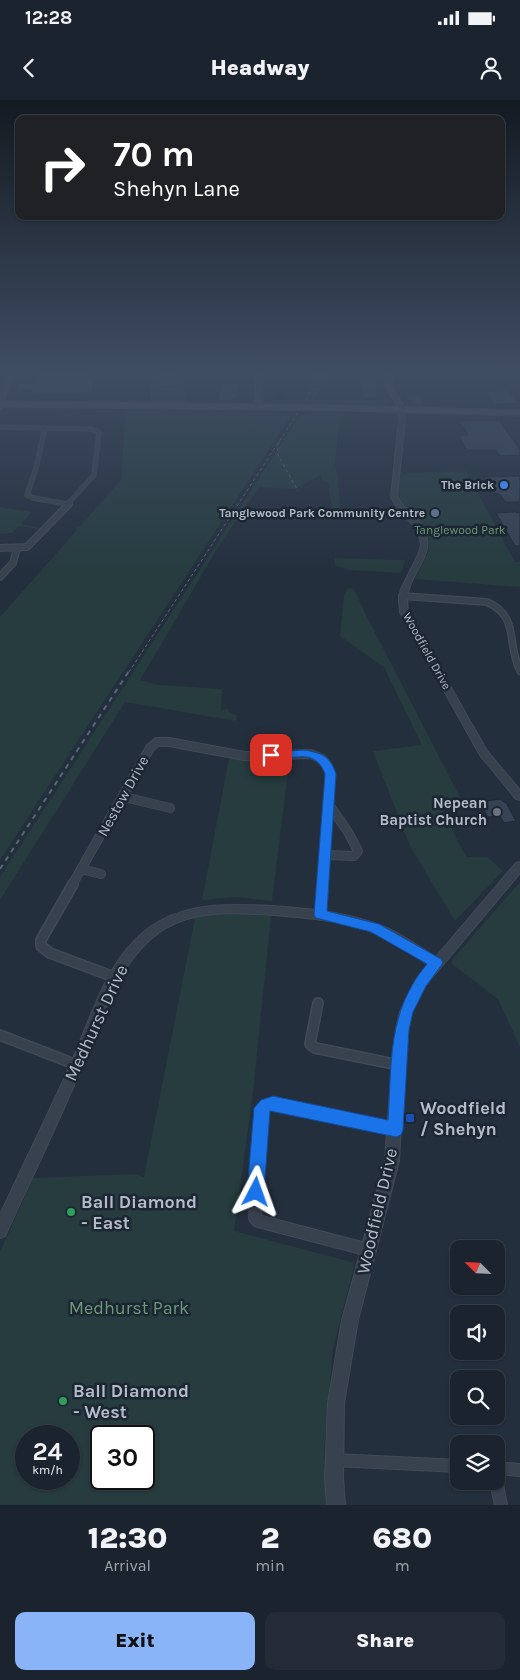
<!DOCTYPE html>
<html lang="en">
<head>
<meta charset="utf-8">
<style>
  :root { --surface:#1b232e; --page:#242b36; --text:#f1f3f6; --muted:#a0a4aa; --line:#39404a; --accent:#8ab4f8 }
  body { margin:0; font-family:Karla,sans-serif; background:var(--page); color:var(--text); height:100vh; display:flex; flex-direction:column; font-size:19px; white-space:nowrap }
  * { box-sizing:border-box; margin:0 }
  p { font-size:16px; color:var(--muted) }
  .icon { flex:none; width:28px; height:28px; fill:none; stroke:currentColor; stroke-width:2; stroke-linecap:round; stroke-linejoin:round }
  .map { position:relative; height:1405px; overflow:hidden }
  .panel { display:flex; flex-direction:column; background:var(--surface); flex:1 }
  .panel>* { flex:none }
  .guide { position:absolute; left:15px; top:15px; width:490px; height:105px; border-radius:10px; box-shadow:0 1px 4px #0004,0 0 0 1px var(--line); background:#202124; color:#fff; overflow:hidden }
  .needle { width:32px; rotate:294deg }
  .buttons { position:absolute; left:450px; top:1140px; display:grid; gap:10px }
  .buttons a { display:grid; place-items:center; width:55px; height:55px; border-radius:10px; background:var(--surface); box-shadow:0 1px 4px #0004,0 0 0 1px var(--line); font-size:25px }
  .speed { position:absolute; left:15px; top:1325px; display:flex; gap:10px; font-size:25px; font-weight:700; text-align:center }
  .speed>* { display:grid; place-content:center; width:65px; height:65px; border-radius:50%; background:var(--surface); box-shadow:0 1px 4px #0004,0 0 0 1px var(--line); line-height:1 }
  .speed small { font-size:12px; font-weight:400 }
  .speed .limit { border:2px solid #111; border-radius:8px; background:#fff; color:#111 }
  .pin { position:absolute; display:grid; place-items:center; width:42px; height:42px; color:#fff; margin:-21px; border-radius:10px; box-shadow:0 2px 8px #0006 }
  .me { position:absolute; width:55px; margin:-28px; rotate:4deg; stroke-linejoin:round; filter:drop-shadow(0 0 4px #0008) }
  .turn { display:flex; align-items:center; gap:18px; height:105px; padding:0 15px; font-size:22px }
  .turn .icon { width:65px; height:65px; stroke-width:2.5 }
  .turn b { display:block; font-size:35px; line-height:42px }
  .eta { display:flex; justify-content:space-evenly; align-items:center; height:85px; text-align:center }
  .eta b { font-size:30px; font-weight:800; line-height:35px }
  .action { display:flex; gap:10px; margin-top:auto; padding:10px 15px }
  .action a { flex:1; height:58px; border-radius:10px; background:var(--accent); color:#111; font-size:20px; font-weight:800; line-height:58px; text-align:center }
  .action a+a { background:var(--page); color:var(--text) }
  .status { display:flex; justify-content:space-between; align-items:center; height:35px; padding:0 25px; background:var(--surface); direction:ltr }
  .status svg { height:14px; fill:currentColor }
  header { display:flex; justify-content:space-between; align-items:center; height:65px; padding:0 15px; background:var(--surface); font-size:22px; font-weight:800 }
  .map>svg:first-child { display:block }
  .green { fill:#263c3f; fill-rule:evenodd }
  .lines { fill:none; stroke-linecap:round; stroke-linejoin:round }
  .stream { stroke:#17263c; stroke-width:1 }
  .building { fill:#364354; stroke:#1f2835 }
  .minor-far4-casing { stroke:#414a57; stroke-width:5.5 }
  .minor-far3-casing { stroke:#414a57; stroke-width:8 }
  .minor-far2-casing { stroke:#414a57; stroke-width:10 }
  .minor-far1-casing { stroke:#414a57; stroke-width:12 }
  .minor-casing { stroke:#414a57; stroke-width:14 }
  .tertiary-casing { stroke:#414a57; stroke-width:2 }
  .secondary-casing { stroke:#414a57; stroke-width:3 }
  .minor-far4 { stroke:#38414e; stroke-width:4.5 }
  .minor-far3 { stroke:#38414e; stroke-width:5.5 }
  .minor-far2 { stroke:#38414e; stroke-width:8 }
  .minor-far1 { stroke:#38414e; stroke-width:9 }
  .minor { stroke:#38414e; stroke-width:12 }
  .tertiary { fill:#38414e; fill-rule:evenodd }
  .secondary { fill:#465061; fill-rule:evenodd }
  .rail-far1 { stroke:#5a6575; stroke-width:1; stroke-dasharray:3 3; stroke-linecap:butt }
  .rail { stroke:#5a6575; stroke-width:2; stroke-dasharray:5 5; stroke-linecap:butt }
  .route { fill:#1a73e8; stroke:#114b97 }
  .shop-dot { fill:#3f7fe0; stroke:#1d2633; stroke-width:2 }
  .service-dot { fill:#5c6f8a; stroke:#1d2633; stroke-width:2 }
  .worship-dot { fill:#6b7280; stroke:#1d2633; stroke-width:2 }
  .transit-dot { fill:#1a4fb4; stroke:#1d2633; stroke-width:2 }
  .leisure-dot { fill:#2e9e5b; stroke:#1d2633; stroke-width:2 }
  .labels { text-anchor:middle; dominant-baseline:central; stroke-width:5; stroke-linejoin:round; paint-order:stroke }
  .far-poi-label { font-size:12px; font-weight:bold; fill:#b4bcc9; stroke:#1d2633; text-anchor:end }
  .far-park-label { font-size:12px; fill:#6b9a76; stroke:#1d2633 }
  .far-street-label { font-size:12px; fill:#b4bcc9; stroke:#1d2633 }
  .street-label { font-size:15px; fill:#b4bcc9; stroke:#1d2633 }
  .poi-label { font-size:15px; font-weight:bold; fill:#b4bcc9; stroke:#1d2633; text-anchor:end }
  .near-street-label { font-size:18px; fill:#b4bcc9; stroke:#1d2633 }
  .near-poi-label { font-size:18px; font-weight:bold; fill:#b4bcc9; stroke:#1d2633; text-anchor:start }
  .near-park-label { font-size:18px; fill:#6b9a76; stroke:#1d2633 }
</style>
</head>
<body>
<div class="status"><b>12:28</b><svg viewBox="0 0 49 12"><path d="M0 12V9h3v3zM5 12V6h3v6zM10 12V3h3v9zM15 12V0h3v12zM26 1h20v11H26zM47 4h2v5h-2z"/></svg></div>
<header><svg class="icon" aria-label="back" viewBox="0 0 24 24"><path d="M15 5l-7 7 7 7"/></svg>Headway<svg class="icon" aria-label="person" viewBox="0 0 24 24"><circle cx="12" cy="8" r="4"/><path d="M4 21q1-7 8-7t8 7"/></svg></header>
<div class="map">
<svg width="520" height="1405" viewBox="0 0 520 1405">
  <rect width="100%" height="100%" fill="#242f3e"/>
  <g class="green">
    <polygon points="150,274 182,274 187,303 151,303"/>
    <polygon points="262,274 267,274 266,281 269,282 268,285 265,286 264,301 266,302 302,302 316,274 321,274 301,305 263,303 261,300"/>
    <polygon points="324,274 330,274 314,300 389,300 391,302 386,305 307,305"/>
    <polygon points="126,309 292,314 0,760 0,517 77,430 76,428 80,426 121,380"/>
    <polygon points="303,313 343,313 338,334 335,365 338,377 340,408 332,410 328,383 322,381 321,375 294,389 259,387 217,449 140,580 159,585 222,589 221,610 228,609 229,612 237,616 236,621 125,602 0,800 0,777 301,314"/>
    <path d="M 466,371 L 515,462 L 520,462 L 520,487 L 415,479 C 419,469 430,455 429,443 C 429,422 401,415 398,396 C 397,389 400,380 401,373 Z"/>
    <polygon points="0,407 32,412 21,424 40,428 39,429 19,426 12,433 0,434"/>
    <polygon points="334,458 405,460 401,473 349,470 335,465"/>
    <polygon points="348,488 354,489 366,515 463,703 441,708 466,757 487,757 503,771 455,821 410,746 373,651 422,645 384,567 340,536 344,496"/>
    <polygon points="231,657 286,658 289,663 272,801 237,797 202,800 229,659"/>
    <polygon points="520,782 520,947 498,899 452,864 452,860"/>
    <path d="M 215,813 L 271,816 L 253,992 L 234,1131 L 355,1163 L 333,1248 L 324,1352 L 326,1405 L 0,1405 L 0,1152 L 33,1078 L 135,1074 L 144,1077 L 195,818 ZM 26,1336 L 69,1336 L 69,1379 L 26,1379 ZM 101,1336 L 144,1336 L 144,1379 L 101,1379 Z"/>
  </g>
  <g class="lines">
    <polyline class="stream" points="267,300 272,301 286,295 278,295 285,292 288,288 279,288"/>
  </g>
  <g class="building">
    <polygon points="34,274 87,274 87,278 93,278 92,293 31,295 32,290 17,291 19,284 33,282"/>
    <polygon points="157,274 177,274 179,286 159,287"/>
    <polygon points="361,274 380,275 376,290 377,298 362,298 360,285 358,284"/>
    <polygon points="221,283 239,283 237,297 230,301 218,301"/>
    <polygon points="499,289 506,289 519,303 495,304 486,292 500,291"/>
    <polygon points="406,295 421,296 423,304 415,304 407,300"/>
    <polygon points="499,320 520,350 520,355 500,356 496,350 467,350 459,336 468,335 460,321"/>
    <polygon points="520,376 520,402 505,402 499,393 493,393 484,377"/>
    <polygon points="515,412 520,413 520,446 515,446 496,413"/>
    <polygon points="500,699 507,704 516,721 504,723 500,716 488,717 480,702"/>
  </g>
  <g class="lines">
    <g class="minor-far4-casing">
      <g id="minor-far4">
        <polyline points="0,327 91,329 99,332 94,375 67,405"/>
        <polyline points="45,328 36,368 27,395 33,398 67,404"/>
      </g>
    </g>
    <g class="minor-far3-casing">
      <g id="minor-far3">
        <polyline points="0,448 27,447 69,404"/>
        <polyline points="0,477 13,463 17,448"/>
        <path d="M 402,496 L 487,502 C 520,517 506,542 520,571"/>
      </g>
    </g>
    <g class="minor-far2-casing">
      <g id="minor-far2">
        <polyline points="124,697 170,708"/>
        <polyline points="325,755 354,756 358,751 348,732 330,706"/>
        <polyline points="81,769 101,774"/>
        <polyline points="72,785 150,648 157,642 169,642 244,656 311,654 322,659 328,666 331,674 323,785"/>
      </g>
    </g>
    <g class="minor-far1-casing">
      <g id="minor-far1">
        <polyline points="73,784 41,840 41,846 50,853 114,877"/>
        <polyline points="321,815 323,784"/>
        <polyline points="318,903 310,944 315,948 399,965"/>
        <polyline points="0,935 77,965"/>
        <polyline points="259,1057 262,1008 273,1003 396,1029"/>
      </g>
    </g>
    <g class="minor-casing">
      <g id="minor">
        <polyline points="259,1056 255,1118 258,1121 369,1150"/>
        <polyline points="334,1360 459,1366"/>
        <polyline points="496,1368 520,1370"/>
        <polyline points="496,1381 501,1405"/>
      </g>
    </g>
    <g class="tertiary-casing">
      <g id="tertiary">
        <polygon points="5,274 11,274 3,307 0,309 0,296"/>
        <polygon points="256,274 262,274 261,304 255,309 252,307 255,304"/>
        <path d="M 388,274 L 394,274 L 391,286 L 404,307 L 405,320 L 397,397 C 404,411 422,419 426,434 C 433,454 414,470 409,489 C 406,496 407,504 408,512 L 487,651 L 520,690 L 520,700 L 516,699 L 480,655 L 400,512 L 399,500 L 401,489 L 419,453 L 421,444 L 417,429 L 398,409 L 391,397 L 399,320 L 398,307 L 385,286 Z"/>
        <path d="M 520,762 L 520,773 L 425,886 L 412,912 L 405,950 L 399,1061 L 358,1220 L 344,1303 L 343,1378 L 345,1405 L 327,1405 L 325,1378 L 328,1303 L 342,1220 L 385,1061 L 393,950 L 396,929 L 400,912 L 417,878 L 429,865 C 412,854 395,842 377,834 C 344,820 308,818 273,815 C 237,813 199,809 166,828 C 114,859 98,933 74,985 C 52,1036 28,1086 5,1136 L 0,1138 L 0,1115 C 23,1065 47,1017 69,968 C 92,917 107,852 158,822 C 193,802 234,804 272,806 C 311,809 350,812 387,828 C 404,836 419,847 436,857 L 516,763 Z"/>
      </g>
    </g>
    <g class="secondary-casing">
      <polygon id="secondary" points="0,302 345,306 520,311 520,315 345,310 0,306"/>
    </g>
    <use href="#minor-far4" class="minor-far4"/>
    <use href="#minor-far3" class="minor-far3"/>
    <use href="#minor-far2" class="minor-far2"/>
    <use href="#minor-far1" class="minor-far1"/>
    <use href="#minor" class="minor"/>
    <use href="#tertiary" class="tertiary"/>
    <use href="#secondary" class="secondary"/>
    <g class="rail-far1">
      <polyline points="279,342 277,353 298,391"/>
      <polyline points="129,572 323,274"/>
    </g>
    <polyline class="rail" points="0,769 129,571"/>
  </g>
  <linearGradient id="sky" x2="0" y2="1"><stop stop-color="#141a22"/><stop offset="0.58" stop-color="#3f4d63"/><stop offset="1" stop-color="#3f4d63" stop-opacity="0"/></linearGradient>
  <rect width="520" height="471" fill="url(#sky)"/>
  <path class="route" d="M 304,650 C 322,653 330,656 336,674 L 327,811 L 379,824 L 441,859 L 443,863 L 426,886 L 413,912 L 409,929 L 403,1030 L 401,1035 L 396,1037 L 270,1011 L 264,1092 L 261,1098 L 256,1101 L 250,1098 L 247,1092 L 254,1008 L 261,1000 L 273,996 L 388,1020 C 392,962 387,912 427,864 L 371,832 L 316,818 L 314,815 L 325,674 C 313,640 279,669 265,655 L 271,652 Z"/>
  <circle class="shop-dot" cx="504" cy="385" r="5"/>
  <circle class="service-dot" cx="435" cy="413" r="5"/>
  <circle class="worship-dot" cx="497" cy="712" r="5"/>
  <rect class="transit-dot" x="405" y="1013" width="10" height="10" rx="2.5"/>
  <g class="leisure-dot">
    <circle cx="71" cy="1112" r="5"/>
    <circle cx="63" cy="1301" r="5"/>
  </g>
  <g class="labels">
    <g class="far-poi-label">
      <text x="494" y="385">The Brick</text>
      <text x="425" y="413">Tanglewood Park Community Centre</text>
    </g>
    <g class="far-park-label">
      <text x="460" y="430">Tanglewood Park</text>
    </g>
    <g class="far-street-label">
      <text transform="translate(427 551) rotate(61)">Woodfield Drive</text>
    </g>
    <g class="street-label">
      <text transform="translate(123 696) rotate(-61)">Nestow Drive</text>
    </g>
    <g class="poi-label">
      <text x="487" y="703">Nepean<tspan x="487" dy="17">Baptist Church</tspan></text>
    </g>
    <g class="near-street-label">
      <text transform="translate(96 923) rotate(-65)">Medhurst Drive</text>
      <text transform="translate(377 1111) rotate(-77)">Woodfield Drive</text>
    </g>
    <g class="near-poi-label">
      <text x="420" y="1008">Woodfield<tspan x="420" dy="21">/ Shehyn</tspan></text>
      <text x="81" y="1102">Ball Diamond<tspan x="81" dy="21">- East</tspan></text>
      <text x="73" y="1291">Ball Diamond<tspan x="73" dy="21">- West</tspan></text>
    </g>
    <g class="near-park-label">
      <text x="129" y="1208">Medhurst Park</text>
    </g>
  </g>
</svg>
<div class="buttons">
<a><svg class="needle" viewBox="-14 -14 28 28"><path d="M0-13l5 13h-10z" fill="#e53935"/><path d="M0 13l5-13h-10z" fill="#a0a4aa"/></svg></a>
<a><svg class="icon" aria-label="sound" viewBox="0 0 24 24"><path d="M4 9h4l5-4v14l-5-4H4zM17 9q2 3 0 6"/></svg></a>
<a><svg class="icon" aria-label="search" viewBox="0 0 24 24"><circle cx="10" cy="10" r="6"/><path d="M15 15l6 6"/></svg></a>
<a><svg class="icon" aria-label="layers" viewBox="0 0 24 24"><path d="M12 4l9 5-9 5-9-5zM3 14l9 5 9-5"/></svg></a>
</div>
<div class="speed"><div>24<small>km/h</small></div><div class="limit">30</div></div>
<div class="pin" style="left:271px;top:655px;background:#d93025"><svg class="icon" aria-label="arrive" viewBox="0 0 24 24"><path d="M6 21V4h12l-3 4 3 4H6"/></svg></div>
<svg class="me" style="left:256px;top:1092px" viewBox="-20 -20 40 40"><path d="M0-17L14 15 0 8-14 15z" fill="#1a73e8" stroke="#fff" stroke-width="4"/></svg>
<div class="guide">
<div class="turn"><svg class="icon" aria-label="right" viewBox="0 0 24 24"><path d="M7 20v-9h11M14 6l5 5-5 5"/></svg><div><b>70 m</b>Shehyn Lane</div></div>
</div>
</div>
<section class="panel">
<div class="eta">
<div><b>12:30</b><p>Arrival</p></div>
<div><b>2</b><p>min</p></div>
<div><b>680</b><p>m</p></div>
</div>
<div class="action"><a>Exit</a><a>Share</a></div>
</section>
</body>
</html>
